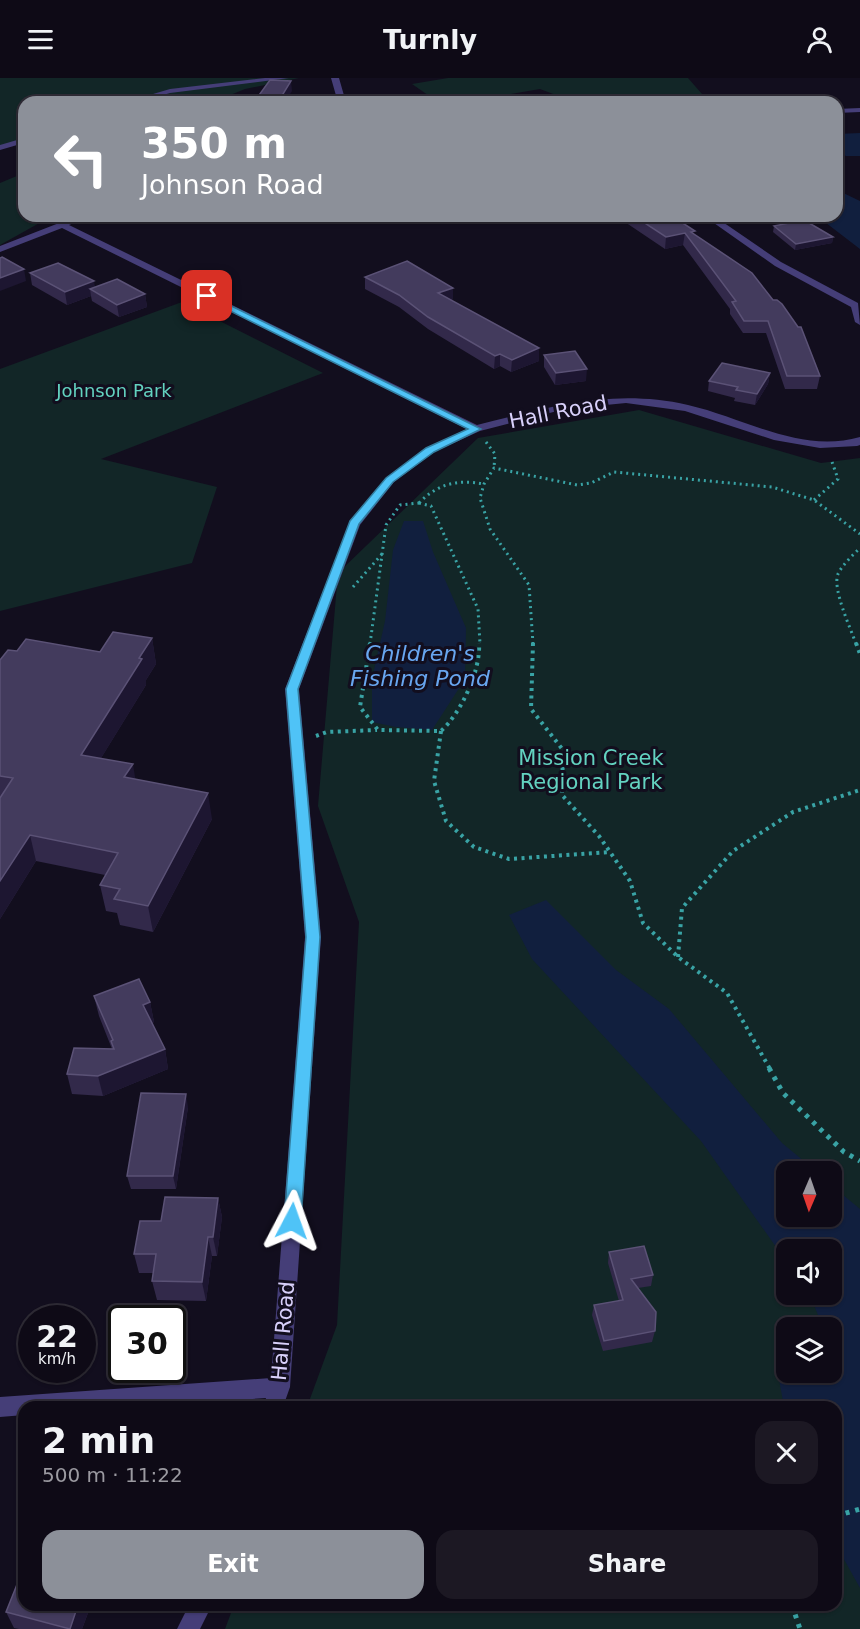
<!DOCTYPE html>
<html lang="en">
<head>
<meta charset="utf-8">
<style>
  :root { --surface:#0e0a16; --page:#1c1823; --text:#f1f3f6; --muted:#9b9aa1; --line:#2e2b35; --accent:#8c9099 }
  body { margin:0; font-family:"DejaVu Sans",sans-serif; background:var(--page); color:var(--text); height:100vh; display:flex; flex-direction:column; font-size:22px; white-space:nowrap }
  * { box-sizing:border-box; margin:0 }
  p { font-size:20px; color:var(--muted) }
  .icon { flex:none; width:33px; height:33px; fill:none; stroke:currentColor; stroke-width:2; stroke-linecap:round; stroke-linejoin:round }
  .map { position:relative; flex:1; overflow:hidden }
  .side { position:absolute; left:18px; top:1323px; width:824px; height:210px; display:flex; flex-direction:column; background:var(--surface); border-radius:18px; box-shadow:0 2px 4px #0004,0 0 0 2px var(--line) }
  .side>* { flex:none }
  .banner { position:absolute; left:18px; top:18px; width:825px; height:126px; border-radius:18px; box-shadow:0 2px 4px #0004,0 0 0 2px var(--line); background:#8c9099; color:#fff; overflow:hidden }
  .needle { width:39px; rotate:182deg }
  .tools { position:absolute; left:776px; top:1083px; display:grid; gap:12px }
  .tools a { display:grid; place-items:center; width:66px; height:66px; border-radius:12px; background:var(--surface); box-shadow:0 2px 4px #0004,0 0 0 2px var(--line); font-size:30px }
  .speed { position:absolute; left:18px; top:1227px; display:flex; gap:12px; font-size:30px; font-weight:700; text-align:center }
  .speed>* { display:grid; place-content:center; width:78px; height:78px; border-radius:50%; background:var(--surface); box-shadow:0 2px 4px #0004,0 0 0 2px var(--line); line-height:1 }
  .speed small { font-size:15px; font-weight:400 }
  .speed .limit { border:3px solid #111; border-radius:9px; background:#fff; color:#111 }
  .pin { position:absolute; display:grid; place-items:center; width:51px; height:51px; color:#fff; margin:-26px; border-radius:12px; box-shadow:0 3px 9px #0006 }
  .me { position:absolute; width:66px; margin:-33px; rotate:4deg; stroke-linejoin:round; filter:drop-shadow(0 0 4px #0008) }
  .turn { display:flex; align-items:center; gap:21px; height:126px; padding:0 24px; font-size:27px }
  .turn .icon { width:78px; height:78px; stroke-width:2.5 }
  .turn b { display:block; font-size:42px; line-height:51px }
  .round { display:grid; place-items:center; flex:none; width:63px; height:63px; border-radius:18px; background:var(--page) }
  .overview { display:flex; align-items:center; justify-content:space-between; height:102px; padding:0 24px }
  h1 { font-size:36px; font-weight:700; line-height:45px }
  .button { display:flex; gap:12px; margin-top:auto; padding:12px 24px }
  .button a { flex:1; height:69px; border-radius:18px; background:var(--accent); color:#fff; font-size:24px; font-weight:700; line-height:69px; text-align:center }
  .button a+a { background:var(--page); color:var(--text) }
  header { display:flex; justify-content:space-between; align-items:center; height:78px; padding:0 24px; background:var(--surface); font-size:27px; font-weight:700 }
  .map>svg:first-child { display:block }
  .green { fill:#122627; fill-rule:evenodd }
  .water { fill:#111f3e }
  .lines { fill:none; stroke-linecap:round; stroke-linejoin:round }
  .path-far2 { stroke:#39a3a5; stroke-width:3; stroke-dasharray:2 4; stroke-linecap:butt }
  .path-far1 { stroke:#39a3a5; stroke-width:4; stroke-dasharray:3 4.5; stroke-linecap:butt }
  .path { stroke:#39a3a5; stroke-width:5; stroke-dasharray:4 6; stroke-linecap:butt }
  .street { fill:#453e78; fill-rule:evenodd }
  .wall { fill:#32294a }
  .shaded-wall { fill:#1d1631 }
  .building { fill:#433b5d; stroke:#5b5276; stroke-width:1.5 }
  .route { fill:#4fc3f7; stroke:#337fa1; stroke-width:1.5 }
  .labels { text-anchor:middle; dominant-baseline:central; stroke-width:6; stroke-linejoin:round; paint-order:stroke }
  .far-park-label { font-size:18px; fill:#63d2c0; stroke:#120e1e }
  .street-label { font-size:21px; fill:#d8d0fa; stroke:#120e1e }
  .park-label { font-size:21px; fill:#63d2c0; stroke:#120e1e }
  .water-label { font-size:22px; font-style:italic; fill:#68a6f0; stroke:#120e1e }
</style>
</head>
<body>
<header><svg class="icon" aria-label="menu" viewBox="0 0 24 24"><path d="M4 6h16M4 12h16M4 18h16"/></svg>Turnly<svg class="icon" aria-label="person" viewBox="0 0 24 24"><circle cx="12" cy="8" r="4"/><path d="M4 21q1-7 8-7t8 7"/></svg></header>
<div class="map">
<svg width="860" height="1551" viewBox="0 0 860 1551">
  <rect width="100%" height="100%" fill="#120e1e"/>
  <g class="green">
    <polygon points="0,0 299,0 245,11 213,24 24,24 24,63 0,71"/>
    <polygon points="448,0 688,0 709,24 655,24 650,19 569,22 540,11 464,24 438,24 412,6"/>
    <polygon points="24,95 24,138 52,138 0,167 0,105"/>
    <polygon points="182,224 323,295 101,381 217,409 192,485 0,533 0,291"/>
    <path d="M 639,332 L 821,385 L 860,380 L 860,1551 L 225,1551 L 234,1527 L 836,1527 L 836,1329 L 307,1329 L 337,1247 L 359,844 L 318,728 L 338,495 L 478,360 ZM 786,1094 L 831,1094 L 831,1138 L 786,1138 ZM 786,1172 L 831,1172 L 831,1216 L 786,1216 ZM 786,1250 L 831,1250 L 831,1294 L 786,1294 Z"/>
  </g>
  <g class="water">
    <polygon points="860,55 860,78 846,78 837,73 837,56"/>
    <polygon points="837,112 860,123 860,171 817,138 837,138"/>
    <polygon points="404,443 423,443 433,474 466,550 465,601 432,652 396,649 372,644 372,601 385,543 393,472"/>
    <polygon points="546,822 616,892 669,931 782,1065 816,1093 786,1094 786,1138 831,1138 831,1107 860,1131 860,1510 836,1467 836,1329 784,1329 779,1301 786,1290 786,1294 831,1294 831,1250 811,1249 818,1237 810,1217 831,1216 831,1172 786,1172 786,1183 701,1063 532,881 509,837"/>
  </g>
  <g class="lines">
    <g class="path-far2">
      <polyline points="486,364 495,376 494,390"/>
      <polyline points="814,422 838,401 831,381"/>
      <polyline points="419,425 431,428 478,531 480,566"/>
      <path d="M 419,425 C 437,406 458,401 484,406"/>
      <polyline points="353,509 382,476"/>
      <polyline points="370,566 386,447 400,427 419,425"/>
      <polyline points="533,566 529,507 490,451 480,420 484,406 494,390 577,407 591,405 614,394 772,409 814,422 860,456"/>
      <path d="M 856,566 C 851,551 832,511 838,496 C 843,486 852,478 860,470"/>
    </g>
    <g class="path-far1">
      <path d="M 370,565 L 360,629 L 378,652 L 441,653 C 461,635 481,592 479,565"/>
      <polyline points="533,565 531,631 563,672 562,717 599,758 630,803 643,845 678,879 727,915 770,991"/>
      <polyline points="856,565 860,576"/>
      <polyline points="441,653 434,703 446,743 474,769 509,781 611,774"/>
      <polyline points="316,658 327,654 377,652"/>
      <polyline points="678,879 682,830 733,773 793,734 860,712"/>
    </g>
    <g class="path">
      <polyline points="769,990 783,1015 844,1074 860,1083"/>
      <polyline points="836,1438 860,1431"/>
      <polyline points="792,1527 800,1551"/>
    </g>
    <g class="street">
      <polygon points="265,0 289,0 170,15 139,24 126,24 170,11"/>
      <polygon points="331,0 339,0 345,21 343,24 335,24 337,21"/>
      <polygon points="860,30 860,34 837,35 837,31"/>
      <polygon points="24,60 24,65 0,72 0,67"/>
      <path d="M 77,138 L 89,138 L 69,147 L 477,347 C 550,329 612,310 688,327 C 745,340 800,376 860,359 L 860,367 L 857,368 L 820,370 L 774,362 L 685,333 L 626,325 L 565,331 L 480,353 L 434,374 L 394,404 L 360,447 L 299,611 L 321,859 L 290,1309 L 283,1329 L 263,1329 L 266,1320 L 136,1329 L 24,1329 L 24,1337 L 0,1339 L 0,1319 L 271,1300 L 305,859 L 285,611 L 350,444 L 386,400 L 426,370 L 467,351 L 62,150 L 0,174 L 0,168 Z"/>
      <polygon points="704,138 714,138 781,184 858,225 860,247 855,244 851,229 775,188"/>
      <polygon points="189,1527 212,1527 200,1551 177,1551"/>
    </g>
  </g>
  <g class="wall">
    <polygon points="616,138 672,138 694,157 820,298 817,311 785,311 766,255 743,255 730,236 730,231 683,167 665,171"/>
    <polygon points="774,148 833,159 832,165 795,172 773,154"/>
    <polygon points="30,195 95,209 145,216 147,229 119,239 92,223 91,218 67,227 32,207"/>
    <polygon points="365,199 453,221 451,222 539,270 539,283 511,294 500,288 494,291 428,251 399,229 365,211"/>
    <polygon points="544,277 586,303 555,307 544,289"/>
    <polygon points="770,295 768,306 755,327 734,323 735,320 708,313 709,303"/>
    <polygon points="152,560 156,586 146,602 146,607 101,680 136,701 212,741 153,854 120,847 117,835 106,833 100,807 105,797 36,783 0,841 0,582 17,573 100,574"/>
    <polygon points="94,918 150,924 154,944 152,945 165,971 168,991 103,1018 72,1016 67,996 112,971 99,938"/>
    <polygon points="188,1029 176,1111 131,1111 127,1098"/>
    <polygon points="218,1120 222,1139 217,1178 212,1178 206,1223 157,1222 152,1203 154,1195 139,1195 134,1176 161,1143"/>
    <polygon points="609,1174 653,1197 651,1208 638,1210 655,1253 652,1264 603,1273 592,1237 594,1227 619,1223 608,1185"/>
    <polygon points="24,1527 91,1527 82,1551 19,1551 14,1550 6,1534"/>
  </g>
  <g class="shaded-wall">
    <polygon points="291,3 292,13 285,24 273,24"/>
    <polygon points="685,155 683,167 665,171 666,159"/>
    <polygon points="833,159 832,165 795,172 796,166"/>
    <polygon points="24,191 26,203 0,213 0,200"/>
    <polygon points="94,203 96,215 90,211 91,218 67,227 65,214"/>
    <polygon points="453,210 453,221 438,227 438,215"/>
    <polygon points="145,216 147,229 119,239 117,227"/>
    <polygon points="539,270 539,283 511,294 512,282"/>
    <polygon points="500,276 500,288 494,291 495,278"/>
    <polygon points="587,291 586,303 555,307 556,295"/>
    <polygon points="770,295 768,306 755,327 757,316"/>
    <polygon points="152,560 156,586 146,602 146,607 87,703 81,677"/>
    <polygon points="133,686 137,712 124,699"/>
    <polygon points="208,715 212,741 153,854 148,828"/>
    <polygon points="30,757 36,783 0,841 0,803"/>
    <polygon points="150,924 154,944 147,947 143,927"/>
    <polygon points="165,971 168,991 103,1018 98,998"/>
    <polygon points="186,1016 188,1029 176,1111 173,1098"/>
    <polygon points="218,1120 222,1139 217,1178 213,1159"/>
    <polygon points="208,1159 212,1178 206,1223 202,1204"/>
    <polygon points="78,1527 91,1527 82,1551 70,1551"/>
  </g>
  <g class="building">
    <polygon points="270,2 291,3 280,21 273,24 254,24"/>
    <polygon points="440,20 445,24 376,24 376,21"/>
    <polygon points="634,138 672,138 695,153 691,154 752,195 773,222 777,222 782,226 798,249 801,249 820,298 787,298 768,243 744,243 732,224 736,223 685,155 666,159"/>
    <polygon points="804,142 833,159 796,166 774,148"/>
    <polygon points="2,179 24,191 0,200 0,180"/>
    <polygon points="407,183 453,210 438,215 539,270 512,282 500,276 495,278 428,239 399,217 365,199"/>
    <polygon points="58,185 94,203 65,214 30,195"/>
    <polygon points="117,201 145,216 117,227 90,211"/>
    <polygon points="575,273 587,291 556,295 544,277"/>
    <polygon points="722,285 770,295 757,316 736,312 738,309 709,303"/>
    <polygon points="113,554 152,560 139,580 142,581 81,677 133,686 124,699 208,715 148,828 114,821 120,811 100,807 118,775 30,757 0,803 0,720 13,700 0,698 0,582 8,572 17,573 26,561 100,574"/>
    <polygon points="139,901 150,924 143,927 165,971 98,998 67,996 74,970 114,971 111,963 113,962 94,918"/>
    <polygon points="141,1015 186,1016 173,1098 127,1098"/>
    <polygon points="165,1119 218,1120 213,1159 208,1159 202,1204 152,1203 156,1176 134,1176 140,1143 161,1143"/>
    <polygon points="644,1168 653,1197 631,1201 656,1234 655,1253 604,1263 594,1227 623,1222 609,1174"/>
    <polygon points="24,1489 24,1527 78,1527 70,1551 6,1534"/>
  </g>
  <polygon class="route" points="207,216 481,351 434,374 393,404 359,446 298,611 320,859 301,1143 298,1149 292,1151 286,1149 284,1143 306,859 286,611 350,443 386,400 426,370 468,351 204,220 202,218"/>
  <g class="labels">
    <g class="far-park-label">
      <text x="114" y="312">Johnson Park</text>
    </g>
    <g class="street-label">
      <text transform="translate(558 334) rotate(-11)">Hall Road</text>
      <text transform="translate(283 1253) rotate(-85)">Hall Road</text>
    </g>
    <g class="park-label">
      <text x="591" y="680">Mission Creek<tspan x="591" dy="24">Regional Park</tspan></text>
    </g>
    <g class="water-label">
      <text x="420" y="575">Children's<tspan x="420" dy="25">Fishing Pond</tspan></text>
    </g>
  </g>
</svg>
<div class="tools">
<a><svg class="needle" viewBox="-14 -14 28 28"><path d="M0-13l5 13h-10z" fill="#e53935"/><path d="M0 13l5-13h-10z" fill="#9b9aa1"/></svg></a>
<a><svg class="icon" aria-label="sound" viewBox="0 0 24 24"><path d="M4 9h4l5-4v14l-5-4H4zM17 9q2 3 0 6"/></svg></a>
<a><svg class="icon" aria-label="layers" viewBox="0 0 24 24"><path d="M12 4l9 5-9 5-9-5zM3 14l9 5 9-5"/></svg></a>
</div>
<div class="speed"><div>22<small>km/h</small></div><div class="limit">30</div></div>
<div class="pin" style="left:207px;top:218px;background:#d93025"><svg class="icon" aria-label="arrive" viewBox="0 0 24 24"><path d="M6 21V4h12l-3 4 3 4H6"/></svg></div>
<svg class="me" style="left:292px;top:1143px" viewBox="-20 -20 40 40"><path d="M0-17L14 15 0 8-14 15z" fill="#4fc3f7" stroke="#fff" stroke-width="4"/></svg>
<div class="banner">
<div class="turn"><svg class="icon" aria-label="left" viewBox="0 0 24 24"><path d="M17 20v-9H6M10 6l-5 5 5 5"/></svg><div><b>350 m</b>Johnson Road</div></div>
</div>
<section class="side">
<div class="overview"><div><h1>2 min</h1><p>500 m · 11:22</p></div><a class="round"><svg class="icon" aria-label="close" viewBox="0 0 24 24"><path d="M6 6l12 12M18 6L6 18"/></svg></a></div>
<div class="button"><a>Exit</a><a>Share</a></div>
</section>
</div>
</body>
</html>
